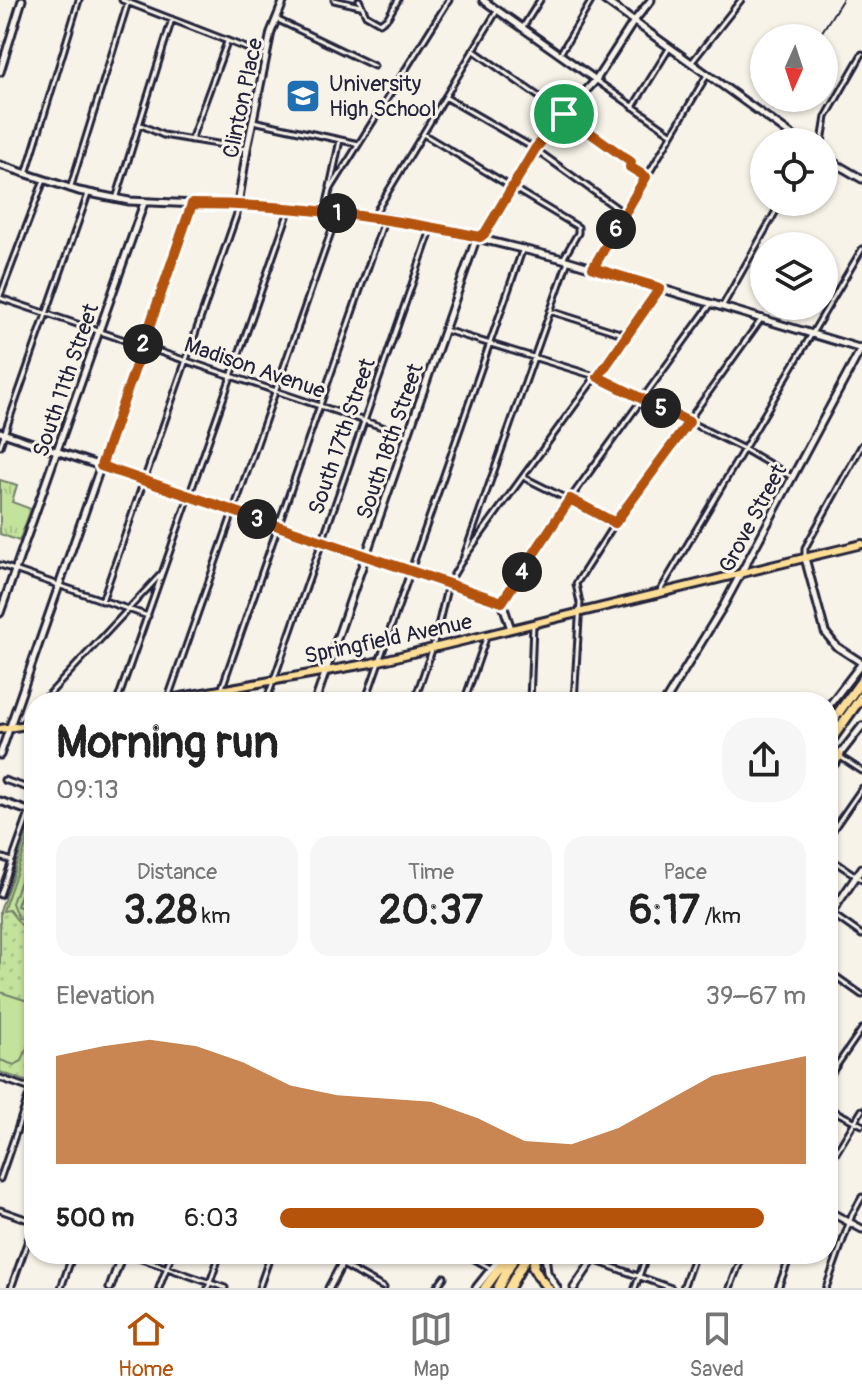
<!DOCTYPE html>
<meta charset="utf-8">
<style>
:root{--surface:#fff;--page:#f6f6f6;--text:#222;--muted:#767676;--line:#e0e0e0;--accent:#b45309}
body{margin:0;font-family:Pangolin,sans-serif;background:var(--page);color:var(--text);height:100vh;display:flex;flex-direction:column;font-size:30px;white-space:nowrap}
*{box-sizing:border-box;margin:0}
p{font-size:26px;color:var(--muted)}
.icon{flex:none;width:44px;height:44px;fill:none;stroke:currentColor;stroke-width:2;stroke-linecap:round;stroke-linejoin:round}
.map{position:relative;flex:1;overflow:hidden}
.sheet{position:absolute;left:24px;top:692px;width:814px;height:572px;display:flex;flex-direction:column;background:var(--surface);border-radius:32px;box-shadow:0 2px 6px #0004}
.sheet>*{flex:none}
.needle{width:52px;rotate:183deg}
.fabs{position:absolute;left:750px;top:24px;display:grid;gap:16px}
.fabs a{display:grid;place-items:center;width:88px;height:88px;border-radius:50%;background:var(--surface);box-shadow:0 2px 6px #0004;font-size:40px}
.pin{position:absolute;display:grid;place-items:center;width:68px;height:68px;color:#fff;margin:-34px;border:4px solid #fff;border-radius:50%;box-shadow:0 2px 8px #0007}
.km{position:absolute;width:40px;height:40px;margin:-20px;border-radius:50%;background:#222;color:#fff;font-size:22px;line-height:40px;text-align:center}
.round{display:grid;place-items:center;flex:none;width:84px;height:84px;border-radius:32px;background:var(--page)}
.summary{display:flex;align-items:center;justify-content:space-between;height:136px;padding:0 32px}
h1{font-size:44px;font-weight:700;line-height:60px}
.stats{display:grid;grid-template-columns:repeat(3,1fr);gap:12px;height:136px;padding:8px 32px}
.stats div{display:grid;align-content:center;border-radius:20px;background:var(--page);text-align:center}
.stats b{font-size:40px;font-weight:700}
.stats small{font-size:22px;font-weight:400}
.stats p{font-size:22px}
.chart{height:224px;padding:16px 32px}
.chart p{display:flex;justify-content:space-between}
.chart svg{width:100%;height:144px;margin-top:8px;fill:var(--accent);opacity:.7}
ul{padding:0 32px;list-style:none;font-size:26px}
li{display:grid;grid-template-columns:128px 96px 1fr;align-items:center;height:60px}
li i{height:20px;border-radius:10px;background:var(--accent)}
.tab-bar{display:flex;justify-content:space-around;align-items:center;height:112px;border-top:2px solid var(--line);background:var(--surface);font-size:22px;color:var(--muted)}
.tab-bar a{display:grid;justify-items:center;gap:4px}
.tab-bar .active{color:var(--accent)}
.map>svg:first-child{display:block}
.grass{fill:url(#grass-tufts);stroke:#72826b;stroke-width:2}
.park{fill:url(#park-dots);stroke:#72826b;stroke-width:2}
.pitch{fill:#c3e29b;stroke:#72826b;stroke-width:2}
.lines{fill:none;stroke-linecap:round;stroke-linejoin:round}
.street-casing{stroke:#22223b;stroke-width:9}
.secondary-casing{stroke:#22223b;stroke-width:11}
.primary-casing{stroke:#22223b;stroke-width:12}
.highway-casing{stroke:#22223b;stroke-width:14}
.street{stroke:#f7f3e8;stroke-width:3}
.secondary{stroke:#f7f3e8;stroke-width:5}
.primary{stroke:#fdde96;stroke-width:6}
.highway{stroke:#fdde96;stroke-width:8}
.rail{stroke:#22223b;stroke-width:2}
.route-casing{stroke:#fff;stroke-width:16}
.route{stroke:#b45309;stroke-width:10}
.labels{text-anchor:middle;stroke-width:6;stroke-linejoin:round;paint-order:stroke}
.poi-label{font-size:22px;fill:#22223b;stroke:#f7f3e8;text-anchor:start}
.street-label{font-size:22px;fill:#22223b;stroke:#f7f3e8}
</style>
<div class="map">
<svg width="862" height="1288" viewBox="0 0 862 1288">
<defs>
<pattern id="grass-tufts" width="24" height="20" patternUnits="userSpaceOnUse" patternTransform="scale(2)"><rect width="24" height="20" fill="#c3e29b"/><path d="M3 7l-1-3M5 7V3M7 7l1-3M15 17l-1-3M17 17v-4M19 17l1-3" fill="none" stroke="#a7c286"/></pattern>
<pattern id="park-dots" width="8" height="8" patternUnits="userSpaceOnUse" patternTransform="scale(2)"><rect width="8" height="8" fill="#c3e29b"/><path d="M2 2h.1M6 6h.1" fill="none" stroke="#a7c286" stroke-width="1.8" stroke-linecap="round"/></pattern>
</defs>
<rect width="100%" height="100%" fill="#f7f3e8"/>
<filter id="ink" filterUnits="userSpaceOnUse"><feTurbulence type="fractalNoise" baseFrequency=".0125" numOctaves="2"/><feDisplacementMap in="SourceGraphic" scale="16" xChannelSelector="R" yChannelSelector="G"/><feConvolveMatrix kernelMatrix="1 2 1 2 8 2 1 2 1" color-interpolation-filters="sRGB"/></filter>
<g filter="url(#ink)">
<path class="grass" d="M0,480l17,5 -5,17 19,7 -12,32 -19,-7z"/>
<path class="park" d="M33,818l1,1v265l-34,-12v-161z"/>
<path class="pitch" d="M34,823v19l-22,61 6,15 16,6 -1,5 -12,-4 -12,-15 -6,1z
M34,858v54l-17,-6z
M0,992l34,11 -5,19 3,12 -10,27 -8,4 -14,-5z"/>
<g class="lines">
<g class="street-casing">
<path id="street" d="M122,0l142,55
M334,0l26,6
M359,0l7,15 14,8 8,-6 10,-17
M276,19l98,47
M523,27l17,-27
M473,50l158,112 -1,5 16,10
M560,54l32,-54
M692,62l49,-62
M597,81l75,53
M445,97l90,52 90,65
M633,107l37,-60
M253,121l106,23
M139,124l24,11 84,14
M423,134l155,93v6l-15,26
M191,140l36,-98
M822,142l4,-25 36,-63
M26,174l53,-174
M330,187l10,-47
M70,189l58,-187
M116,199l56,-180
M325,212l5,-22 119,-190
M376,217l1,-7 120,-199
M593,268l114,-193
M0,296l44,-116
M0,298l406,137
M722,307l59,-105
M550,311l76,24
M445,330l153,47 146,72 46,27
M0,446l88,-252
M525,478l90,45
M464,556l104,-295
M805,558v-10l57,-103
M0,565l148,51
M660,591l202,-342
M102,601l137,-393
M502,602l68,-103 141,-195
M168,698l169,-483
M42,702l120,-129
M117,702l173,-494
M217,702l168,-484
M266,702l166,-475
M365,702l158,-454
M414,702l19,-55 15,-63 15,-25 197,-271
M464,702l22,-64
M530,702l3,-78
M574,702l6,-99 -4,-19 39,-61 147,-205
M23,723l11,-13
M842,758l20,13
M4,780l30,10
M828,837l34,-49
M0,857l12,4
M828,857l34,23
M0,895l34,-96
M831,913l31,22
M828,971l34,24
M0,1078l34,12
M828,1078l34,-49
M828,1108l34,17
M828,1166l34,-56
M0,1179l31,-90
M0,1210l34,12
M127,1254l98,34
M466,1254l24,14
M586,1254l13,8 72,26
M341,1264l43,24
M11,1288l23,-65
M61,1288l12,-34
M159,1288l13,-34
M208,1288l12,-34
M259,1288l12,-34
M436,1288l8,-11
M635,1288l12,-34
M683,1288l12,-34
M730,1288l13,-34
M778,1288l13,-34
M826,1288l26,-73 10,-18"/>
</g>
<g class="secondary-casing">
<path id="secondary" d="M483,0l113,80
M604,0l197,142
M0,72l22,-72
M824,157l38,22
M0,165l79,26 50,10 161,7 95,10 47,9 131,32 299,90
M238,204l9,-55 24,-117 13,-32
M0,432l502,170 9,27
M805,558l20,74 11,14 26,17
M0,613l144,-410
M315,702l160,-460 10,-9 56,-94 55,-59 38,-59 17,-21
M665,702l59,-97 138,-258
M828,707l34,-44
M0,755l192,-551
M837,758l25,-32
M0,801l34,12
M828,918l34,-50
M828,1211l34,18
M545,1254l2,18 10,16
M110,1288l12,-34
M329,1288l18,-34
M476,1288l27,-34
M574,1288l23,-34"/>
</g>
<g class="primary-casing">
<path id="primary" d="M153,702l218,-39 491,-119
M0,729l34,-5"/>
</g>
<g class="highway-casing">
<path id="highway" d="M828,727l34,-47
M828,744l34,-48
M828,769l11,-13
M536,1254l-3,13 6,10
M542,1281l6,7
M485,1288l25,-34
M498,1288l18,-34
M509,1288l19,-34"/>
</g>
<use href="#street" class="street"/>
<use href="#secondary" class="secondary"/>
<use href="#primary" class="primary"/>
<use href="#highway" class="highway"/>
<path class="rail" d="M818,38l24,-38
M774,109l7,-11"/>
</g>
</g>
<g class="lines" filter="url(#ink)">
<g class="route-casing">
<path id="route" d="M564,114l67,48 -1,5 16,10 -53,91 67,20 -62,89 91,45 -74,101 -45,-24 -68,103 -401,-136 91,-262c97,0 193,13 288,33l5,-4 50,-84z"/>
</g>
<use href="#route" class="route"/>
</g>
<defs>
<g id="school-square" transform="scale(1.8)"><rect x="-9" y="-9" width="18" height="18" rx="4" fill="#1f6fb2" stroke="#f7f3e8"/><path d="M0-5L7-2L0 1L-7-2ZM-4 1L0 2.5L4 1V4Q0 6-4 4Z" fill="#fff"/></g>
</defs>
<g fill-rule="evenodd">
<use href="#school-square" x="303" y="96"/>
</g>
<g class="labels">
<g class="poi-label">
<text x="329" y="91">University<tspan x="329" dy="25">High School</tspan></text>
</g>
<g class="street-label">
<text transform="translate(242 98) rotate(-78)" y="8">Clinton Place</text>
<text transform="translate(255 367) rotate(19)" y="8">Madison Avenue</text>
<text transform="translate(65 380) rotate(-71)" y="8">South 11th Street</text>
<text transform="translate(341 436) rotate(-71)" y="8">South 17th Street</text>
<text transform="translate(389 441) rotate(-71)" y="8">South 18th Street</text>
<text transform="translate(752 518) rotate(-62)" y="8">Grove Street</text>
<text transform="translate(388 638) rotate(-12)" y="8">Springfield Avenue</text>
</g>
</g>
</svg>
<div class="fabs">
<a><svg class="needle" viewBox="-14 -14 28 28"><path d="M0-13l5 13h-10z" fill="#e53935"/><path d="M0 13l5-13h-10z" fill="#767676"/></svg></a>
<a><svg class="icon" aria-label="locate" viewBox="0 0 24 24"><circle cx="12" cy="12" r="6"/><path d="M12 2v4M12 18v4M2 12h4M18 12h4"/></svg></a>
<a><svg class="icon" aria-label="layers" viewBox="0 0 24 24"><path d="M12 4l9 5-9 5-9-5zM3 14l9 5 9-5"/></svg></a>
</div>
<div class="pin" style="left:564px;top:114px;background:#1e9e55"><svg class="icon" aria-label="arrive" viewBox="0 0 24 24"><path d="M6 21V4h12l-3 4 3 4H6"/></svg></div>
<b class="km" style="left:337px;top:213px">1</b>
<b class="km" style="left:143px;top:344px">2</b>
<b class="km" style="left:257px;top:519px">3</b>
<b class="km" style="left:522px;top:572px">4</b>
<b class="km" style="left:661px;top:408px">5</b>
<b class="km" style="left:616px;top:229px">6</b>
<section class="sheet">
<div class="summary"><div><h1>Morning run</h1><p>09:13</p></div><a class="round"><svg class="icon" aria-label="share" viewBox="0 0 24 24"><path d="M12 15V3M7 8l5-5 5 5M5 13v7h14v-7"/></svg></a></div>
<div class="stats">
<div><p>Distance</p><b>3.28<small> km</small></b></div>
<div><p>Time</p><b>20:37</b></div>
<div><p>Pace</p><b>6:17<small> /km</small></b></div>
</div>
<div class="chart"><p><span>Elevation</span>39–67 m</p>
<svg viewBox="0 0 160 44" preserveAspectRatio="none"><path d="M0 44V11L10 8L20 6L30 8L40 13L50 20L60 23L70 24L80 25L90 30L100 37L110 38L120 33L130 25L140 17L150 14L160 11V44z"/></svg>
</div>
<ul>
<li><b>500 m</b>6:03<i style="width:92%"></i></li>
</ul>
</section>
</div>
<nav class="tab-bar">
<a class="active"><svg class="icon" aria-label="home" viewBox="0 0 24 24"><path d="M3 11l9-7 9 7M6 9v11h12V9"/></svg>Home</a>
<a><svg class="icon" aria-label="map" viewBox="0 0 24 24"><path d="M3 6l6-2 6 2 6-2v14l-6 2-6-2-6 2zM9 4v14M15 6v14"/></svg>Map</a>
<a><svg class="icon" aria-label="saved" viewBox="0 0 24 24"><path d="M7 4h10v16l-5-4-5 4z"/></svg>Saved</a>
</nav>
